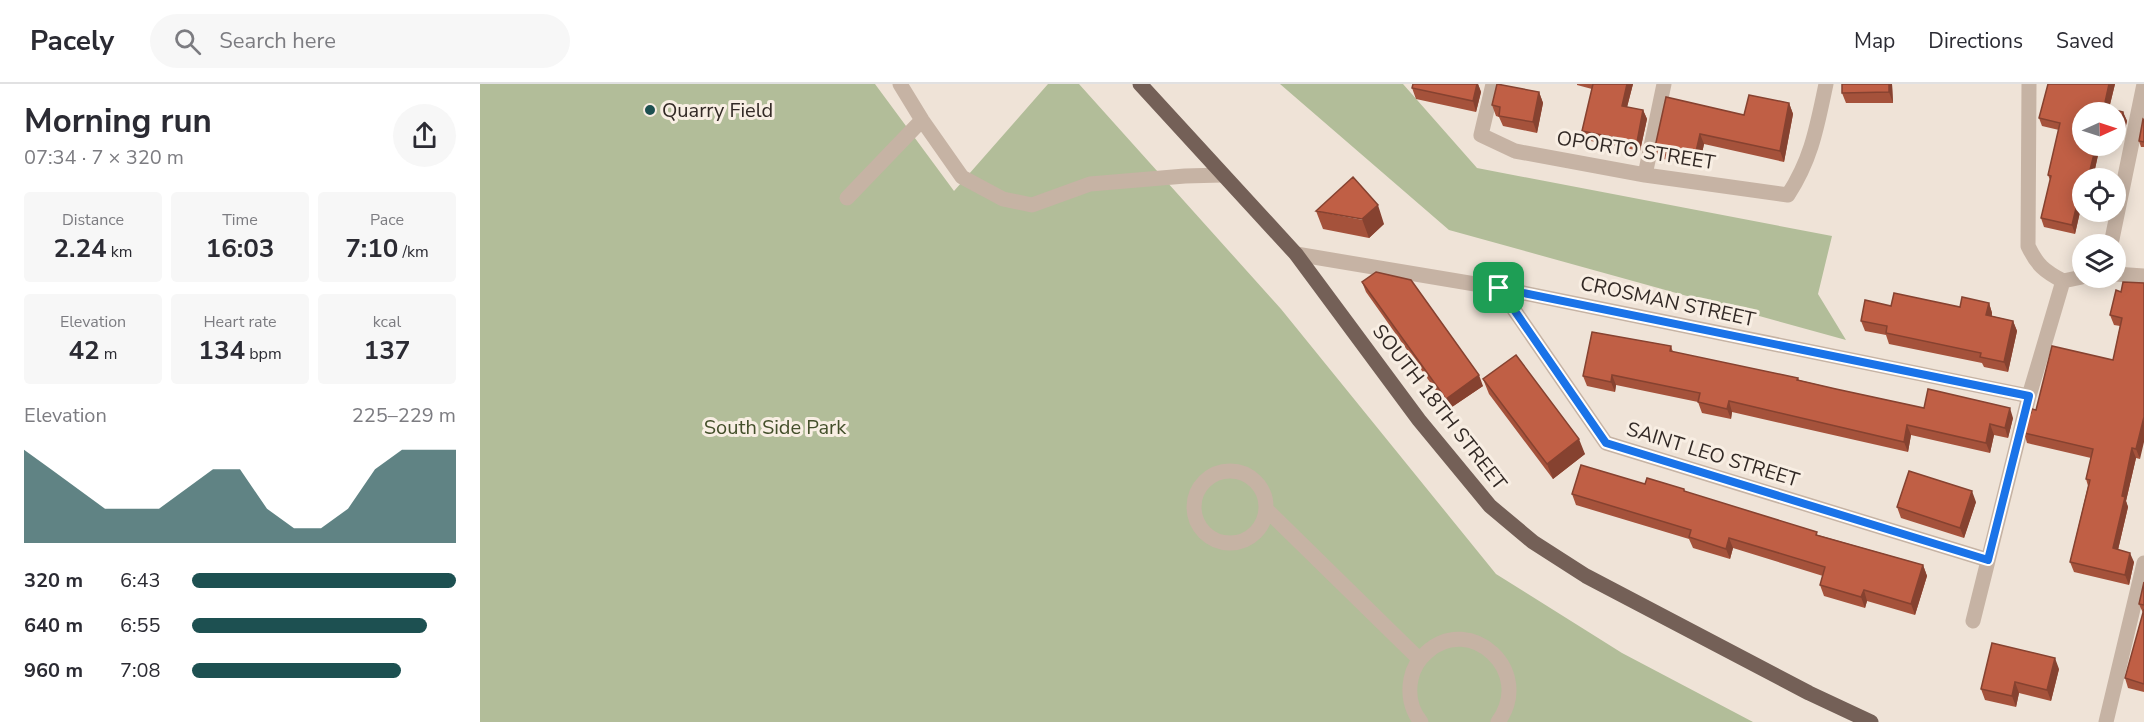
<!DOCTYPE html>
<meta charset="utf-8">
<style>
:root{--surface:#fff;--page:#f7f7f7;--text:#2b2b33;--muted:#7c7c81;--line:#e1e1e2;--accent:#1d5051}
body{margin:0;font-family:"Nunito Sans",sans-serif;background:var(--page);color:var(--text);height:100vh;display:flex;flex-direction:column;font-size:22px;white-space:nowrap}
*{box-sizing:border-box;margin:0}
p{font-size:20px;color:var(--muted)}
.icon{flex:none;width:33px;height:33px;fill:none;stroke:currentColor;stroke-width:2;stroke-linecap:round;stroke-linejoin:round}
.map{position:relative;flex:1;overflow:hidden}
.sheet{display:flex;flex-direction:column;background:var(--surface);width:480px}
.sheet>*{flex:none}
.needle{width:39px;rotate:87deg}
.tools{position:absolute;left:1592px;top:18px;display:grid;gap:12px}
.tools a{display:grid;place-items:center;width:54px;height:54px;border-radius:50%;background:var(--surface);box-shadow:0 3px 15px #0003;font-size:30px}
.pin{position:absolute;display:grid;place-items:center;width:51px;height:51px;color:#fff;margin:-26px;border-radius:12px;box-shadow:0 3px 9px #0006}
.round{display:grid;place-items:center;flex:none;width:63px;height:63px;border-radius:32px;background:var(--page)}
.overview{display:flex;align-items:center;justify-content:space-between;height:102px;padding:0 24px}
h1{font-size:33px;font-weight:700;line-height:45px}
.figures{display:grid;grid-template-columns:repeat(3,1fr);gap:9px;height:102px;padding:6px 24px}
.figures div{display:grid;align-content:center;border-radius:6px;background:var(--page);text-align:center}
.figures b{font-size:26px;font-weight:700}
.figures small{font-size:16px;font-weight:400}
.figures p{font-size:16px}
.chart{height:168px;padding:12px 24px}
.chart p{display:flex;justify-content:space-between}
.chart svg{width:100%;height:108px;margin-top:6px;fill:var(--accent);opacity:.7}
ul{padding:0 24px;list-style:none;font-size:20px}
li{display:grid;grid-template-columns:96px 72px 1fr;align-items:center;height:45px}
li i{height:15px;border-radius:8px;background:var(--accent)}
header{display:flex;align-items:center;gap:36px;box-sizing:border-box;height:84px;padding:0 30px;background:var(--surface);border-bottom:2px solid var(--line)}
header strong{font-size:28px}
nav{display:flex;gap:33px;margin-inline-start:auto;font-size:21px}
.search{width:420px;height:54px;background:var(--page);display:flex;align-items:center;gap:15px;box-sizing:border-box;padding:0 21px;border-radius:33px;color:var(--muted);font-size:22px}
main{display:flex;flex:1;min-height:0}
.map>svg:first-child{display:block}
.green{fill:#b2bd99}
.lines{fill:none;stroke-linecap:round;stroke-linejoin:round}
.minor{stroke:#c6b3a4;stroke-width:15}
.major{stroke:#746057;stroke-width:15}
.wall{fill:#a5523b}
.shaded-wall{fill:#864230}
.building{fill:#c05f45;stroke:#864230;stroke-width:1.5}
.route-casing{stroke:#fff;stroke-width:12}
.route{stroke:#1a73e8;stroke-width:8}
.poi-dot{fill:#1d5051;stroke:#f8eee3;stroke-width:2}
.labels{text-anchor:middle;stroke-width:6;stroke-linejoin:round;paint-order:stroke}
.poi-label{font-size:20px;fill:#322925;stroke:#f8eee3;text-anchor:start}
.street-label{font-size:20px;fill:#322925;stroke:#f8eee3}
.park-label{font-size:20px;fill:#434f2a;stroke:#f8eee3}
</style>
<header>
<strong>Pacely</strong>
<div class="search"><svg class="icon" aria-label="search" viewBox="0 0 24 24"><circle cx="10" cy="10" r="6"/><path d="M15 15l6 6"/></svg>Search here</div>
<nav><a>Map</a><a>Directions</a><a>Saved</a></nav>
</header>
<main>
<section class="sheet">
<div class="overview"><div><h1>Morning run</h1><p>07:34 · 7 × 320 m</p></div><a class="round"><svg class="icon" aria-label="share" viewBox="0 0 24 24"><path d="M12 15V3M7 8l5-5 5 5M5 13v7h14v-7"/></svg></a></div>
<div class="figures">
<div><p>Distance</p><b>2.24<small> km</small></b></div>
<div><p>Time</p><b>16:03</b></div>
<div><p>Pace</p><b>7:10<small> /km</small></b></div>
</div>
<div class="figures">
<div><p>Elevation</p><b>42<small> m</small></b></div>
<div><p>Heart rate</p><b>134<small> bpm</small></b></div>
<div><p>kcal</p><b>137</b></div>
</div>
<div class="chart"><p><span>Elevation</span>225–229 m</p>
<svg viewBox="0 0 160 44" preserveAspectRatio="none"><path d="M0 44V6L10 14L20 22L30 30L40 30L50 30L60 22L70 14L80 14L90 30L100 38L110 38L120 30L130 14L140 6L150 6L160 6V44z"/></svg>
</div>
<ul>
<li><b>320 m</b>6:43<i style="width:100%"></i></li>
<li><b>640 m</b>6:55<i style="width:89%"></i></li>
<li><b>960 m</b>7:08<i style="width:79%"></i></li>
</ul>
</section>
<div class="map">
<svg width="1664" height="638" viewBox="0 0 1664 638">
<rect width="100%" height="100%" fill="#efe3d7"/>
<path class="green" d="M0,0h395l79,107 94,-107h31l202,225 215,265 126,79 131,69h-1273z
M800,0h123l74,84 355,68 -14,58 28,46 -397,-110z"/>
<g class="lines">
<path class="minor" d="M420,0l22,36 40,57 41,22 29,6 58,-21 95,-8 37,-1
M1013,0l-12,51 34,16 130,24 143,20c24,-37 29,-69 38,-111
M1549,0l-1,162c9,19 16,25 35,35
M1165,91l19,-91
M367,114l75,-78
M1631,160l33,-160
M816,170l203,34 530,108
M1635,190l29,2
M1583,197l19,-4
M1019,204l107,155 382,117
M714 423a36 36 0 1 1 72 0a36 36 0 1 1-72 0Z
M786,425l153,150
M1493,537l56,-225 34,-115
M941,638c-10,-12 -13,-28 -10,-43 2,-11 8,-20 16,-27 43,-39 108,19 71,70
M1626,638l38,-159"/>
<path class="major" d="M660,0l156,170 123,166 71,86 43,36 53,34 223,117 62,29"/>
</g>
<path class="wall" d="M933,0h65l3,8 -5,20 -60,-13 -4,-11z
M1097,0h56l-6,23 16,3 4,9 -7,32 -54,-11 -4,-9 10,-42 -15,-4z
M1362,0h50l1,19h-47l-4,-10z
M1568,0h67l-6,25 14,3 4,9 -5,21 -7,-2v-28h-33l18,34 -7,32h-11v25l-7,31 -31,-7 -3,-9 9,-38 -2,-5 11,-45 -17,-4 -3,-8z
M1059,8l4,11 -6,30 -34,-7 -4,-9 -3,-1 -4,-11z
M1309,19l4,11 -9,48 -80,-18 -5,23 -40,-9 -4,-11 89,-32z
M1664,36v27h-3l-2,-6z
M836,127l68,13 -15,14 -46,-9z
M882,198l121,104 -34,23 -83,-117z
M1641,208l19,167 -4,-1 -10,43 2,6 -10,43 16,12 -5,23 -55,-13 -4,-10 18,-76 -2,-7 5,-21 -64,-15 -3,-10 7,-20 82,-53 7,-34 -6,-1 -4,-10z
M1509,219l3,10v3l21,5 4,10 -9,41 -24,-5 -2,-4 -93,-19 -3,-9 -21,-4 -4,-10 30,-15 69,1z
M1191,262l2,6 125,26 1,2 37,9 88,19 89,10 -5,20 -14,-3 -4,18 -79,-18 -3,17 -176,-40 -1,7 -29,-6 -4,-11 -82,-17 -1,7 -28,-6 -4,-10z
M1003,295l102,75 -32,25 -64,-85z
M1165,400l39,5 1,3 133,43 105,30 4,11 -12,39 -48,-14 -2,7 -41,-12 -4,-11 3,-9 -90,-28 -3,11 -37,-11 -4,-9 -113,-34 -4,-11z
M1496,418l-12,36 -63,-20 -4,-11z
M1664,498v110l-16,-4 -3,-10 18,-65 -4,-9z
M1579,585l-8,32 -32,-8 -3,14 -31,-7 -4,-11z"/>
<path class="shaded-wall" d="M997,0h1l3,8 -5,20 -3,-11z
M1147,0h6l-8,31 -3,-9z
M1409,0h3l1,19 -4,-11z
M1629,0h6l-7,28 -4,-5z
M1059,8l4,11 -6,30 -4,-11z
M1309,19l4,11 -9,48 -4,-11z
M1163,26l4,9 -7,32 -3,-9z
M1643,28l4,9 -5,21 -3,-8z
M1220,50l4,10 -5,23 -4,-11z
M1616,62h4l-7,32h-5z
M1602,99v20l-7,31 -3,-9z
M898,121l6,19 -15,14 -7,-19z
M1509,219l3,10 -2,12 -4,-10z
M1533,237l4,10 -9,41 -4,-10z
M999,291l4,11 -34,23 -3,-10z
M1132,291l4,10 -1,7 -4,-10z
M1249,317l3,11 -1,7 -4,-10z
M1530,324l3,10 -5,20 -3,-10z
M1664,333v25l-4,17 -4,-10z
M1510,340l4,11 -4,18 -4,-10z
M1427,341l4,10 -3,17 -4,-10z
M1099,355l6,15 -32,25 -6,-15z
M1652,364l4,10 -10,43 2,6 -12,51 -3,-10 9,-52z
M1492,407l4,11 -12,36 -4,-10z
M1249,454l4,10 -3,11 -4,-10z
M1650,469l4,9 -5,23 -4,-10z
M1443,481l4,11 -12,39 -4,-11z
M1384,506l3,11 -2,7 -4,-11z
M1575,574l4,11 -8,32 -4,-11z
M1535,598l4,11 -3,14 -4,-11z"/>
<path class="building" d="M933,0h64l-4,17 -61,-13z
M1017,0l42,8 -6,30 -34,-6 1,-9 -8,-2z
M1113,0h34l-5,22 21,4 -6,32 -55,-11z
M1362,0h47v8l-47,1z
M1568,0h61l-5,23 19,5 -4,22 -4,-1v-21h-33v34h14l-8,32h-6v5l-10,42 -31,-7 10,-42 -3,-1 12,-52 -21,-5z
M1269,11l40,8 -9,48 -80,-17 -5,22 -40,-9 11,-50 78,18z
M1663,35l1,1v22l-5,-1z
M873,93l25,28 -16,14 -46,-8z
M896,188l35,8 68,95 -33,24 -84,-117z
M1643,198l21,1v134l-8,32 -4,-1 -10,48 3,1 -12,51 17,5 -5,22 -55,-13 20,-82 -4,-1 7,-30 -69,-16 5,-20h2l1,-4 4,1 16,-64 61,14 9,-42 -12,-3 6,-25 5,2z
M1414,209l66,14 2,-10 27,6 -3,12 27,6 -9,41 -24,-5 1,-4 -95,-20 1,-7 -26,-5 4,-21 26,6z
M1112,248l79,14 -1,5 128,27 -1,2 39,9 88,19 4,-19 82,19 -5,20 -15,-4 -4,19 -79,-18 -3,17 -175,-41 -2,8 -29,-7 2,-9 -88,-18 -1,7 -28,-6z
M1036,271l63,84 -32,25 -64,-85z
M1101,381l64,19 2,-6 37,11v2l133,41 -1,3 107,30 -12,39 -47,-14 -3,7 -41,-12 5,-18 -96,-29 -3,11 -37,-12 2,-7 -119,-36z
M1429,387l63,20 -12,37 -63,-21z
M1664,498v23l-5,-1z
M1664,525v75l-19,-6z
M1512,559l63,15 -8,32 -32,-8 -3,14 -31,-7z"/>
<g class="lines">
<g class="route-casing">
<path id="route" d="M1019,204l530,108 -41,164 -382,-117z"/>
</g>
<use href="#route" class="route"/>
</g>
<circle class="poi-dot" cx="170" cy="26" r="6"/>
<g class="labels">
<g class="poi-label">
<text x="182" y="33">Quarry Field</text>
</g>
<g class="street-label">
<text transform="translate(1156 66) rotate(9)" y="7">OPORTO STREET</text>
<text transform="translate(1188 217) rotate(12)" y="7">CROSMAN STREET</text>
<text transform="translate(960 323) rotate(52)" y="7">SOUTH 18TH STREET</text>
<text transform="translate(1233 370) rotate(17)" y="7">SAINT LEO STREET</text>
</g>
<g class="park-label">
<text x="295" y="350">South Side Park</text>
</g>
</g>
</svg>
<div class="tools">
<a><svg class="needle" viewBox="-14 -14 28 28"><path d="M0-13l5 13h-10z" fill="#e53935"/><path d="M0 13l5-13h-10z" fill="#7c7c81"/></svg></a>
<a><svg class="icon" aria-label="locate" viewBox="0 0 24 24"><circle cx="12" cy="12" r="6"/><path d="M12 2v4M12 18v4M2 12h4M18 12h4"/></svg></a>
<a><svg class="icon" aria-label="layers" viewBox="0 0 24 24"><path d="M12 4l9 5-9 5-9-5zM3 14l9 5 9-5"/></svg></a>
</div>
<div class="pin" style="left:1019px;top:204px;background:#1e9e55"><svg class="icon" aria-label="arrive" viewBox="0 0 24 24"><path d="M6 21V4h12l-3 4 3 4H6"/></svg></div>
</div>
</main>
